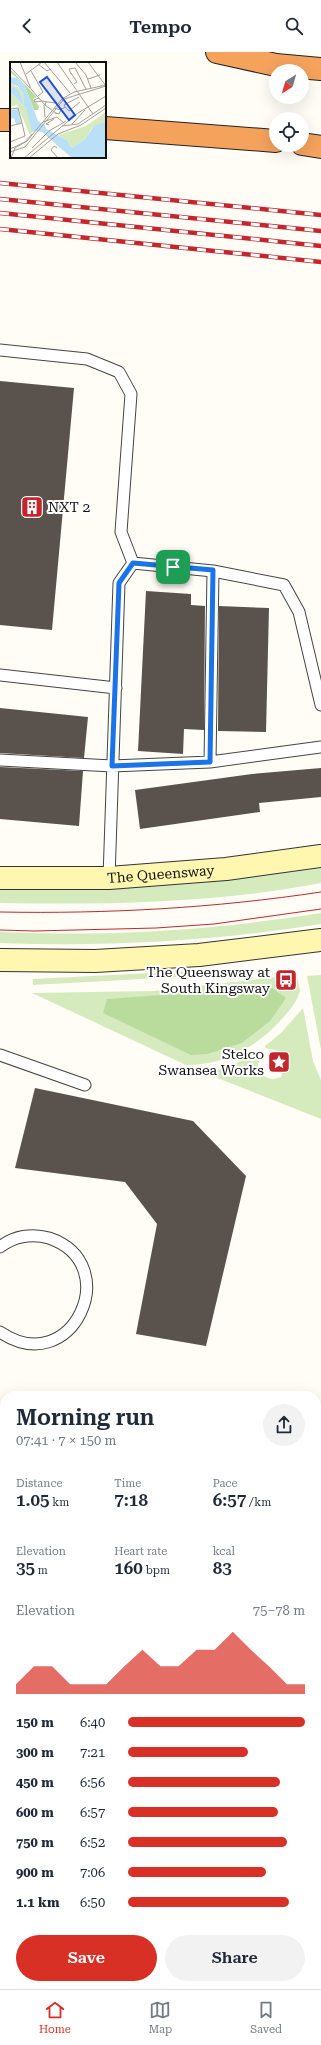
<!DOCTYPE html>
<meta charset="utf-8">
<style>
:root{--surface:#fff;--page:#f2f2f3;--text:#1f2937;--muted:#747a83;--line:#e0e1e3;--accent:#d93025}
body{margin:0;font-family:"Roboto Serif",serif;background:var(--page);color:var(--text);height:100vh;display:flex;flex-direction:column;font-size:15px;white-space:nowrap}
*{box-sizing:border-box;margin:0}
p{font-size:13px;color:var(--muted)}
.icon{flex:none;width:22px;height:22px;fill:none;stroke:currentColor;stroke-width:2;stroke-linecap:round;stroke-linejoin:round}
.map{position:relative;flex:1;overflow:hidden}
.sheet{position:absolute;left:0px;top:1339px;width:321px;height:598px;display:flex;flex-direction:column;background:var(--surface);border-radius:16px 16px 0 0;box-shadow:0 4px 16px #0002}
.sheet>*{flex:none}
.needle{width:26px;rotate:217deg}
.buttons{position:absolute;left:269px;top:12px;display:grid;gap:8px}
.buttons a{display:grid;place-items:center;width:40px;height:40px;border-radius:50%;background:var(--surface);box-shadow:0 4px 16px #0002;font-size:20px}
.pin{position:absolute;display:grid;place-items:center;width:34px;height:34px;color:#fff;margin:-17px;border-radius:8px;box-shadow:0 2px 6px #0006}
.round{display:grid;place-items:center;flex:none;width:42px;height:42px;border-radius:21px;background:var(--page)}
.overview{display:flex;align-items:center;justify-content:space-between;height:68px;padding:0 16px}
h1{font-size:22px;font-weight:600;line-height:30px}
.stats{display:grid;grid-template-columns:repeat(3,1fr);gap:6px;height:68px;padding:4px 16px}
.stats div{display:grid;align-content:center}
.stats b{font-size:17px;font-weight:600}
.stats small{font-size:11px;font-weight:400}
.stats p{font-size:11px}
.chart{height:112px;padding:8px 16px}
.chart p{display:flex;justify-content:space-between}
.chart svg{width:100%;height:72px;margin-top:4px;fill:var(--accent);opacity:.7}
.primary-button{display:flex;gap:8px;margin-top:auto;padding:8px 16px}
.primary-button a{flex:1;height:46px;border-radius:24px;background:var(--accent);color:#fff;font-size:16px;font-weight:600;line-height:46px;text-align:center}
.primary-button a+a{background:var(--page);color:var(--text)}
ul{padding:0 16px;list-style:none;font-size:13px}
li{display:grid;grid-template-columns:64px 48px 1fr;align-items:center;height:30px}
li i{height:10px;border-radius:5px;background:var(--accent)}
header{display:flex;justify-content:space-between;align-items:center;height:52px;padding:0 16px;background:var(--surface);font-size:18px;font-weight:600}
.tabs{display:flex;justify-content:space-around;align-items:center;height:56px;border-top:1px solid var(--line);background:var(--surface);font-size:11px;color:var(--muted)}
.tabs a{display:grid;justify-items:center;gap:2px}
.tabs .on{color:var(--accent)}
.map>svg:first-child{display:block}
.green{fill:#d5ebbd}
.forest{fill:#b9dc9c}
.pitch{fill:#e6f2cf}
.building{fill:#5a524d}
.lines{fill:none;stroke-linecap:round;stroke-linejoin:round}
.lane-casing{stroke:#444;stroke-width:13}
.secondary-casing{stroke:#333;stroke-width:24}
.highway-casing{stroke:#222;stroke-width:24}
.lane{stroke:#fff;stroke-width:11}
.secondary{stroke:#fff6b0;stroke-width:22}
.highway{stroke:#f5a25d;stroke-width:22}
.tram{stroke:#c4262e;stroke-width:1}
.rail-casing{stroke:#c4262e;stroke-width:4.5}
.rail{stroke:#fff;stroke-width:3;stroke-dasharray:9;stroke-linecap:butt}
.route-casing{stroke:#fff;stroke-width:8}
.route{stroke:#1a73e8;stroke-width:5}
.labels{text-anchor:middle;stroke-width:4;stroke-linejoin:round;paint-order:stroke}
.poi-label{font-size:14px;fill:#111;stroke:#fff;text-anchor:end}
.street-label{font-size:14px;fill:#111;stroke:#fff}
.inset-road{fill:none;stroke:#a09f9a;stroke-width:1}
.view{fill:#1d4ed8;fill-opacity:0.15;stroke:#1d4ed8;stroke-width:2}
.inset-edge{fill:none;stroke:#111;stroke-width:2}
</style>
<header><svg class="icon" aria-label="back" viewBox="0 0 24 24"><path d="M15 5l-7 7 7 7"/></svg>Tempo<svg class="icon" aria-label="search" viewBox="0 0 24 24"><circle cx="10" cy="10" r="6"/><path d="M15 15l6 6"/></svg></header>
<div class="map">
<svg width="321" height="1937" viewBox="0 0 321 1937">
<rect width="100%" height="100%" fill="#fffdf5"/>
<path class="green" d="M321,816v15c-103,20 -217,22 -321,20v-15h110l105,-7z
M321,861v11c-106,17 -214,23 -321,19v-11c107,5 215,-2 321,-19z
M251,916l-1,5 -217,12v-6z
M321,923v75l-14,-74z
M277,925l2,8 16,-2 -1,-6h3l3,13c-3,13 -11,21 -20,31 -25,27 -57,45 -94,44l-154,-72 122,-2z
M303,956l10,53 8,19v39l-111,-44v-3l20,-6 26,-13h3l1,4 -3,12c8,9 12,12 24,8l6,-17 -7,-9 -15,-3v-2l16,-13z"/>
<path class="forest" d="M271,935l15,11 -16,23 -28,22 -35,11 -16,1 -88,-42 4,-14z"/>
<path class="pitch" d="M60,1932h73l1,5h-73z"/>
<path class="building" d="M0,329l74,7 -22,242 -52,-5z
M146,539l45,3v11l14,1 -1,124 -20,-1 -1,25 -45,-3z
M219,554l50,2 -3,124 -48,-1z
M0,656l88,9 -4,41 -84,-5z
M0,715l83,4 -4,55 -79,-7z
M321,716v29l-62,6 1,9 -120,17 -5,-39 117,-16z
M35,1036l158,33 53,55 -40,170 -70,-12 21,-110 -32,-42 -110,-14z"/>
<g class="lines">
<g class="lane-casing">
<path id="lane" d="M0,298l87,9 32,13 12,22 -10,138 12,31
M0,623l116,13
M0,708l112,6 98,-4 111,-15
M210,710l3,-191
M109,826l10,-295 14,-20 80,8 71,14 15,27 22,93
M0,1003l85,30
M0,1195c14,-11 32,-14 49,-9 77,26 23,143 -49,94"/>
</g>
<g class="secondary-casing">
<g id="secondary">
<path id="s1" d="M0,826h109l117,-9 95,-13"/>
<path d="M0,908l95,1 104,-6 122,-15"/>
</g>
</g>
<g class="highway-casing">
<path id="highway" d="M217,0l59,13 45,4
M0,68h11
M105,76l171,13
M302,92l19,3"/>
</g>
<use href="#lane" class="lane"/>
<use href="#secondary" class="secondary"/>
<use href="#highway" class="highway"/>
<path class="tram" d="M0,860c108,2 215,-4 321,-20
M0,878l34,1 122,-3 58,-4 107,-15"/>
<g class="rail-casing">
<path id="rail" d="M0,131l321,32
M0,147l321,32
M0,161l321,33
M0,177l321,33"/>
</g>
<use href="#rail" class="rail"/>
</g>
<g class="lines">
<g class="route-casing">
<path id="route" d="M133,511l80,7 -3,192 -98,4 7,-183z"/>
</g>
<use href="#route" class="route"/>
</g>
<defs>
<g id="building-square" transform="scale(1.15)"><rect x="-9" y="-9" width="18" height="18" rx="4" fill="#c4262e" stroke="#fff"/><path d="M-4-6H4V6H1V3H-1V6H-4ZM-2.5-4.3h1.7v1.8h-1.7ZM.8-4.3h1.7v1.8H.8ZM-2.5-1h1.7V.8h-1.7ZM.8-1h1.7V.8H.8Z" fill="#fff"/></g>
<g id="bus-square" transform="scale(1.15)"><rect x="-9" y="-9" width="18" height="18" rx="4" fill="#c4262e" stroke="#fff"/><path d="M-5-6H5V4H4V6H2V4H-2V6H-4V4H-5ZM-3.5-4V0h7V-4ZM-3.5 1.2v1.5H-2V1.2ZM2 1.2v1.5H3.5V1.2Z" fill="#fff"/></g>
<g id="sight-square" transform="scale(1.15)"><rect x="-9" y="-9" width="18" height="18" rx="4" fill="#c4262e" stroke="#fff"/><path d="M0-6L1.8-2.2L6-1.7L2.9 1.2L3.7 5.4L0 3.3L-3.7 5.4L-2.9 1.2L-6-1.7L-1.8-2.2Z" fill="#fff"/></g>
</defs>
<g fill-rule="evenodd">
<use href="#building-square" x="32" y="455"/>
<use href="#bus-square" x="286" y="928"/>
<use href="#sight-square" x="279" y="1010"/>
</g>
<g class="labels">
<g class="poi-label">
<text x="48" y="460" text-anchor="start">NXT 2</text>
<text x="270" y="925">The Queensway at<tspan x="270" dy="16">South Kingsway</tspan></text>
<text x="264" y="1007">Stelco<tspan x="264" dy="16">Swansea Works</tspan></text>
</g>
<g class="street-label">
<text dy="5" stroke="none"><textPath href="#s1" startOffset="161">The Queensway</textPath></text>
</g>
</g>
<g transform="translate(10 10)">
<rect width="96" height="96" fill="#fffdf5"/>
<path d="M0,22l12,5 3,15 -10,-16 -5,1zM0,30l16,16 8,22 -4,5 -13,-30 -7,2zM96,50v9l-14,7 -7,11 -13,9 -5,-8 -9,-5 28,-9z" fill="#d5ebbd"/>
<path d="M0,7l27,28 -4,2 6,7 -1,4h-4l-10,-26 -14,-12z" fill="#b9dc9c"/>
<path d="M0,15l7,1 7,6 14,37 7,4 1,4 21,11 5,8 13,-9 9,-13 12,-5v37h-34l-30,-26 -10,-1 -6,-23 -16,-16v-3l4,-2 5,4 5,13 -1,-11 -5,-7 -8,-2zM8,47l3,14 -5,1 -2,-6 -4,1v-9z" fill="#b9e0f7"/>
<path class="inset-road" d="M10,0l11,27 14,16M34,0l26,31M47,0l36,52M65,0l11,13 5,13M78,0l18,24M28,2l9,7 4,-2M0,5l20,21M21,9l12,21 -5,4M61,11l6,9 -3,2M16,12l16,-12M61,12l-2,-5 6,-1 11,21M78,17l12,-4M29,36l-5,2 1,2 7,-1M32,39l13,2M36,40l-1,3 12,9M34,43l1,12M49,45l3,2 3,-2 -1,-2 15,-8M55,45l4,4 11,-9M44,46l7,2 -2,4 -4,-1M0,47l8,-1 4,15M33,60l14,-5 7,6M62,62l13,-14M39,63l-3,-1 8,-5M0,64l12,-3 3,13 -15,6M52,64l16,-2 28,-19M22,86l17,-17 17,-10M47,86l-3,-2 -3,4 7,8M0,87l15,-7 7,-8M0,90l15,-5 39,-48 42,-13M1,96l4,-10 12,-7 35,-42 12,-7 32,-7M14,96l54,-45 28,-17M19,96l29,-24 23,-9 25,-17"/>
<path class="view" d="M37,15l28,38 -6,5 -29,-38z"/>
<rect width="96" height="96" class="inset-edge"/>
</g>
</svg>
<div class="buttons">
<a><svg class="needle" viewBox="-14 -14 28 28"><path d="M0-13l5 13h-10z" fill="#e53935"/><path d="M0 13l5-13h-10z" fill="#747a83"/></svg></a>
<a><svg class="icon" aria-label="locate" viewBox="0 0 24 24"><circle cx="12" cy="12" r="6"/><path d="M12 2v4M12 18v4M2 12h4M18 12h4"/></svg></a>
</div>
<div class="pin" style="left:173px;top:515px;background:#1e9e55"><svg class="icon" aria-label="arrive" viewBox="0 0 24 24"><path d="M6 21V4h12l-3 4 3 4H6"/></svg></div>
<section class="sheet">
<div class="overview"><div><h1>Morning run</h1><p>07:41 · 7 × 150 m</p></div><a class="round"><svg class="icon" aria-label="share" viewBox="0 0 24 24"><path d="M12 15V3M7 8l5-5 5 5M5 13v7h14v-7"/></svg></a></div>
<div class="stats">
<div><p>Distance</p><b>1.05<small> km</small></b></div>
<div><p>Time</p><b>7:18</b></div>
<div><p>Pace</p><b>6:57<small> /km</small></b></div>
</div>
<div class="stats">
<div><p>Elevation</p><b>35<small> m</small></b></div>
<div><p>Heart rate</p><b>160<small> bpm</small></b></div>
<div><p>kcal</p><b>83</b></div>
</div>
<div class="chart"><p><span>Elevation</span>75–78 m</p>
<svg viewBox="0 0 160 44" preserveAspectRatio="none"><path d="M0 44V38L10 27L20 27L30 38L40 38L50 38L60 27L70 17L80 27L90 27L100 17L110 17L120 6L130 17L140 27L150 38L160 38V44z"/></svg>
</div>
<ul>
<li><b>150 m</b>6:40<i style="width:100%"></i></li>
<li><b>300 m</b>7:21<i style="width:68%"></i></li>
<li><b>450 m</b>6:56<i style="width:86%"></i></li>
<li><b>600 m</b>6:57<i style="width:85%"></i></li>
<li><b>750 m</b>6:52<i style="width:90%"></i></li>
<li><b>900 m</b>7:06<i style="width:78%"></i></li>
<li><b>1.1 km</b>6:50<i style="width:91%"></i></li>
</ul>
<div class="primary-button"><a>Save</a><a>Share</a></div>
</section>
</div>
<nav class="tabs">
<a class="on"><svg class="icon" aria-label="home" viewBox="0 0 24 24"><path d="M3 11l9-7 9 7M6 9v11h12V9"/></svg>Home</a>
<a><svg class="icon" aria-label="map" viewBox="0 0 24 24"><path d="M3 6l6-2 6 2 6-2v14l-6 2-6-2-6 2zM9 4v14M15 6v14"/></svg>Map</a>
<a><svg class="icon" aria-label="saved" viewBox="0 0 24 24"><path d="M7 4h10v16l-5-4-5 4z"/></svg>Saved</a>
</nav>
